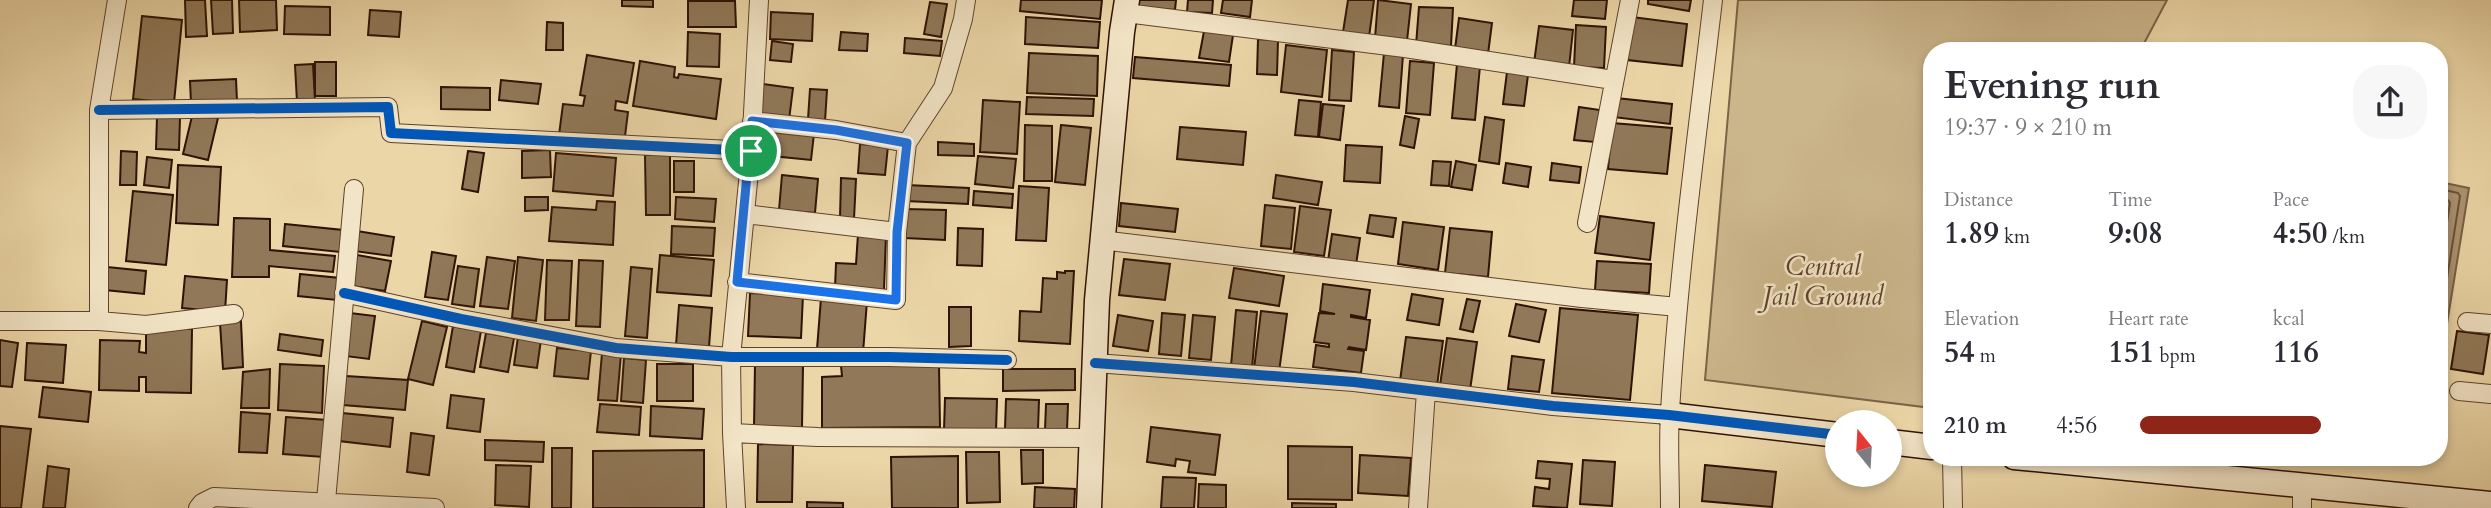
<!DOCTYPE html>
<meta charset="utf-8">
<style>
:root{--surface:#fff;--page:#f7f7f7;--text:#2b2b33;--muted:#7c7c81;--accent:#8f2418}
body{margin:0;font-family:Cardo,serif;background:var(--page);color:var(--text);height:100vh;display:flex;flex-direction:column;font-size:26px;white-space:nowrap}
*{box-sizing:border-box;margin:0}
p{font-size:23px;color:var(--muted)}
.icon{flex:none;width:38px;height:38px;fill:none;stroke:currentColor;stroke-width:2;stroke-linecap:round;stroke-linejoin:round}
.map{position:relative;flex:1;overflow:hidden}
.drawer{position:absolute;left:1923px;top:42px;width:525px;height:424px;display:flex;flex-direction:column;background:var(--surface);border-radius:28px;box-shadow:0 4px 10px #0003}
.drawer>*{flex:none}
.needle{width:46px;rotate:342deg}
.controls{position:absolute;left:1825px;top:410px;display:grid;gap:14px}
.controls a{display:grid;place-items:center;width:77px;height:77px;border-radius:50%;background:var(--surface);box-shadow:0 4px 10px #0003;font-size:35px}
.pin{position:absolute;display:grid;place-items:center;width:60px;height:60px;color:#fff;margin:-30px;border:4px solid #fff;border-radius:50%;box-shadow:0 2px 7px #0007}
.round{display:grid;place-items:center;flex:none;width:74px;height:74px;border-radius:28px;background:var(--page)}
.summary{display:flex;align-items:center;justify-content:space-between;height:119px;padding:0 21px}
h1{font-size:38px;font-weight:800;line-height:52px}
.metrics{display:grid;grid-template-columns:repeat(3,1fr);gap:10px;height:119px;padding:7px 21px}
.metrics div{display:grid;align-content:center}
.metrics b{font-size:30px;font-weight:800}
.metrics small{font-size:19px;font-weight:400}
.metrics p{font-size:19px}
ul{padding:0 21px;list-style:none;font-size:23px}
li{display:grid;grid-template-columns:112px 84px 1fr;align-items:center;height:52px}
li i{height:18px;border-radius:9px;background:var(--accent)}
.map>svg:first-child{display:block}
.green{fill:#cbb58b;stroke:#7c6447;stroke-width:2}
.water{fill:#ab936f;stroke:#795f44;stroke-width:2}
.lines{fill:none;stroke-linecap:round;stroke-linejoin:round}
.shore{stroke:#6c5239;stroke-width:2}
.building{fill:#907858;stroke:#2e1203;stroke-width:2}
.street-casing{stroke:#5d432c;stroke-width:20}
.secondary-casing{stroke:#2e1203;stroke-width:27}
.street{stroke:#f2e4c6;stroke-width:18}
.secondary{stroke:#f2e4c6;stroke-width:24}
.cycleway-casing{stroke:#f2e4c6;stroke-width:15}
.cycleway{stroke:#0057b8;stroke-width:10}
.route-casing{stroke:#fff;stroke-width:14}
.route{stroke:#1a73e8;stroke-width:9}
.labels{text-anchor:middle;stroke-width:5;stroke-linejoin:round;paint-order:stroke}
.park-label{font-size:26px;font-style:italic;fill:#5d432c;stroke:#f2e4c6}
</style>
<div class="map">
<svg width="2491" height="508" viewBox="0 0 2491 508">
<rect width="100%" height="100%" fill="#ebd6a7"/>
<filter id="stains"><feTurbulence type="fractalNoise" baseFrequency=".00286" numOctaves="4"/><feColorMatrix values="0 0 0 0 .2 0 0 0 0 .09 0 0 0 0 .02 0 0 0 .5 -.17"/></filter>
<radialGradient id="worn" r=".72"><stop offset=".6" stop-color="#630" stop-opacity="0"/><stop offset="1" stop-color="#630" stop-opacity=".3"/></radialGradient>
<path class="green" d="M1738,0h429l-27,51h-208v357l-227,-28z"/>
<path class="water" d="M2440,182l29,6 -29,179z"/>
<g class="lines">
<path class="shore" d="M2440,189l18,4 2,3 -20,127
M2440,198l8,2 2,3 -10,65"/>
</g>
<path class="building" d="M185,0h20l2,36 -21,1z
M211,0h21l1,33 -20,1z
M239,0h37l1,30 -37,2z
M622,0h31v7l-31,-1z
M1021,0h81l-2,19 -80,-8z
M1136,0h40l-1,10 -39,-3z
M1188,0h25l-1,13 -25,-1z
M1223,0h29l-2,17 -29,-4z
M1348,0h26l-5,37 -26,-5z
M1378,0l33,4 -4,37 -32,-3z
M1574,0h33l-2,19 -33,-3z
M1648,0h43l-2,11 -41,-7z
M688,1h47l1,26h-48z
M930,2l17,2 -6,33 -17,-3z
M285,6l45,1v28l-46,-1z
M1419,7l34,1 -2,38 -35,-1z
M370,10l31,2 -2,25 -31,-2z
M771,12l42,2 -1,27 -42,-2z
M142,16l40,4 -8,83 -41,-4z
M1026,17l74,5 -2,26 -73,-4z
M1632,17l55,7 -5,42 -55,-6z
M1459,18l33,5 -4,31 -33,-5z
M547,22l16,1v27h-17z
M1576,25l30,2 -2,41 -30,-1z
M1539,26l34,4 -4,37 -35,-4z
M1204,31l29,4 -4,27 -30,-4z
M688,32l32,2 -1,33 -32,-1z
M841,32l27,2 -1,17 -28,-1z
M905,38l37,3 -2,15 -36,-3z
M1258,39l20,1 -1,35 -20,-1z
M772,41l21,3 -2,18 -21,-2z
M1286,45l41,5 -5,47 -41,-5z
M1332,50l22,2 -3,49 -22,-1z
M1029,53l69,3 -1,40 -70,-3z
M1384,53l19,2 -4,53 -20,-2z
M587,55l47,8 -7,40 -11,-2 -1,9 13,2 -4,32 -65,-9 4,-31 20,2 2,-10 -5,-1z
M1135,57l96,8 -2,21 -96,-8z
M640,61l35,6 -1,10 4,1 1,-4 42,5 -5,40 -83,-13z
M1410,61l24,2 -4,52 -24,-2z
M315,62h21v34h-21z
M313,64l2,37 -18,1 -2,-37z
M1457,64l23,2 -5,54 -23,-2z
M1507,72l21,3 -4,31 -21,-2z
M236,79l1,22 -46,2 -1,-22z
M501,80l40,4 -3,20 -39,-4z
M763,84l30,4 -4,32 -30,-4z
M441,87l49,1v22l-49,-1z
M810,89l17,1 -2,31 -17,-2z
M1027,97l67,2 -1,17 -67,-2z
M1616,98l56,6 -2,20 -57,-7z
M983,100l37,2 -3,52 -37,-2z
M1299,100l22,2 -3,35 -23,-2z
M1323,104l21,2 -4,34 -21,-3z
M1579,107l21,3 -5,32 -21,-2z
M193,112l25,6 -10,42 -25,-6z
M1405,116l14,3 -5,29 -14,-3z
M157,117l23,1 -1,32 -23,-1z
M1485,117l19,3 -5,44 -20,-3z
M1612,123l60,5 -5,46 -59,-5z
M1025,125l27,1v55h-28z
M1061,125l30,3 -6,57 -30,-3z
M1180,127l66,5 -3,33 -66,-6z
M775,130l39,4 -3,26 -39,-4z
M938,142l36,2v12l-36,-1z
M860,144l28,2 -3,29 -27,-2z
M1346,145l36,2 -2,36 -36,-2z
M550,150l1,27 -29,1v-27z
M121,151l16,1 -1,33h-16z
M468,151l16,2 -6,39 -16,-3z
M556,153l60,5 -3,38 -60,-5z
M645,155h25v60h-24z
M978,156l38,3 -3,29 -38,-4z
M147,157l25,3 -3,28 -25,-3z
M674,161h20v31h-20z
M1433,161l18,1 -2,24 -18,-1z
M1456,161l20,4 -4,25 -21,-3z
M1506,163l25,4 -3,20 -25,-4z
M1552,163l29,4 -2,16 -29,-3z
M178,165l43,2 -3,58 -42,-2z
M782,175l36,4 -3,34 -36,-3z
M1276,175l46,7 -4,23 -45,-7z
M841,178l15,1 -2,40 -14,-1z
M907,185l62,3 -1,16 -62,-3z
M1019,186l30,2 -3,53 -30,-1z
M133,191l40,4 -7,70 -40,-4z
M974,191l39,3 -1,14 -39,-3z
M525,197h23v13l-23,1z
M676,197l40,2 -2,23 -39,-3z
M597,201l18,1 -2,43 -64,-4 3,-34 44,3z
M1121,203l57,6 -3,23 -56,-6z
M1265,205l30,3 -4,41 -30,-3z
M1300,206l31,4 -7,46 -30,-4z
M906,209l40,1 -1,30 -40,-2z
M1370,215l26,3 -3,19 -26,-4z
M1600,216l54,7 -4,37 -55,-7z
M234,218l36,1v31l65,6 -2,16 -64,-6v11h-37z
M1403,222l41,5 -6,43 -40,-6z
M285,224l58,6 -3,22 -57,-6z
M672,226l43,2 -2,28 -42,-2z
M958,228l25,1 -1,37 -25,-1z
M1450,228l42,4 -4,45 -43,-4z
M357,231l37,6 -3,19 -37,-5z
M858,234l28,1 -2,55 -49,-2 1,-25 20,1z
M1332,234l28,4 -4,27 -28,-4z
M432,252l24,4 -8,44 -23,-3z
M357,255l34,6 -6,30 -33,-5z
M660,255l54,5 -3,36 -54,-4z
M487,257l28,4 -7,48 -28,-3z
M518,257l25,3 -7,61 -24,-3z
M1124,259l46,5 -5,36 -46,-5z
M547,260l25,1 -3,59h-24z
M579,260l24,1 -3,66 -24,-1z
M1597,261l54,3 -2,29 -54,-3z
M458,266l21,3 -5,38 -22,-3z
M107,267l39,4 -2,23 -39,-4z
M631,267l21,2 -5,69 -22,-2z
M1234,268l50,8 -5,30 -50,-8z
M1065,271h9l-4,73 -51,-3 1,-30 21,1 2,-34 14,1v-7l8,1z
M300,274l40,4 -3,22 -39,-4z
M185,276l42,4 -2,32 -43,-4z
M1323,284l47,6 -4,28 -15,-3v2l19,3 -4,30 -17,-3 -1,2 16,2 -3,22 -48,-6 3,-22 13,2v-3l-15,-2 5,-29 16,1 -15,-3z
M750,293l53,2 -2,43 -53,-2z
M1412,294l31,5 -4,26 -32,-5z
M821,298l46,3 -4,52 -46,-4z
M1467,299l13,2 -7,31 -13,-3z
M1516,304l30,6 -7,32 -30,-6z
M679,305l33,3 -3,39 -33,-2z
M949,307h22v39l-22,1z
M1560,308l78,7 -8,85 -78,-7z
M1236,310l21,2 -5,56 -21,-2z
M1261,311l26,3 -8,58 -25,-3z
M350,313l25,3 -6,43 -24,-3z
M1162,313l23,2 -4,41 -22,-2z
M1118,315l35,6 -5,30 -35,-5z
M1193,315l22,2 -4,43 -22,-2z
M241,321l2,46 -20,2 -3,-46z
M422,321l25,6 -14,58 -25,-6z
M453,326l28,5 -7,41 -28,-5z
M146,328l46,1 -1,64 -45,-1v-15h-7v14l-40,-1 1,-50 40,1 -1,11 7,1z
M2457,331l32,4 -6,39 -32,-5z
M486,333l28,5 -6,34 -28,-5z
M280,334l43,6 -2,16 -43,-6z
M518,337l23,3 -4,28 -23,-3z
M1406,337l37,4 -6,45 -37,-5z
M1447,338l30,4 -7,48 -30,-5z
M0,340l18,3 -6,44 -12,-1z
M27,343l39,2 -3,38 -38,-3z
M557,348l34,3 -3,28 -34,-3z
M602,353l19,1 -4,47 -19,-1z
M1512,356l32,4 -5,32 -31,-3z
M624,358l22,2 -3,43 -22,-2z
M280,364l44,2 -2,47 -44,-3z
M657,364h36v37h-36z
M755,364l48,1 -1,63h-48z
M939,365l1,62 -118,1v-51l20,-1 -1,-10z
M270,369l-1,39h-28l2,-36z
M1003,369h72v21l-72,1z
M346,376l62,4 -3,30 -62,-5z
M43,387l48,5 -3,30 -49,-5z
M451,395l33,4 -4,33 -33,-4z
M945,398l52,1 -1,32 -52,-1z
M1006,399l33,1 -1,30 -33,-1z
M600,404l41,3 -2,28 -42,-3z
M1046,404h22l-1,27 -22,-1z
M651,406l53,3 -2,30 -52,-3z
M241,412l29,2 -3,39 -28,-1z
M342,413l51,5 -3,29 -51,-6z
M286,417l41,3 -3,37 -41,-3z
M0,426l31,3 -10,79h-21z
M1151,427l69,8 -5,40 -27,-3 2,-11 -14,-2 -1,7 -28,-4z
M411,433l23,3 -5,39 -22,-3z
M485,440l59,2 -1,20 -58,-2z
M758,444l35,1 -1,57h-35z
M1288,446l64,1v53l-64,-1z
M552,448h20l-1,60h-19z
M704,450v58h-111v-57z
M1021,450h22v33l-21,1z
M966,452h33l1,50 -33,1z
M1360,455l51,3 -3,38 -50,-3z
M958,456v52h-66l-1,-51z
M1583,460l32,2 -3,44 -32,-2z
M1538,461l34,3 -5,44 -34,-2 2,-19 14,2 1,-10 -14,-1z
M496,465l35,1 -2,41 -34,-2z
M1705,465l71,7 -4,35 -70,-6z
M48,466l21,3 -4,39h-22z
M1163,477l33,1 -2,30h-33z
M1199,484l27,1v23h-28z
M1035,487l40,2 -1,19h-40z
M807,502l36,1v5h-36z
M1292,503l44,1v4h-44z"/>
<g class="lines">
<g class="street-casing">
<path id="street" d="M1126,13l279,35 208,32
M99,110l289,-3 3,26 360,18
M752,121l84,9 71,13 36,-55 20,-69 3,-19
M745,214l152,18
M1587,223l43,-223
M1101,240l481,58 96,9
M737,282l159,18 1,-68 10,-89
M344,293l117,26 155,29 115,9h158l118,3
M0,321h99l47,4 88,-11
M99,321v-211l18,-110
M2467,322l24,2
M1095,363l259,19 199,24 116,9
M2459,391l32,3
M732,433l86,4 273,1
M1952,457l1,51
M326,501l28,-312
M198,508l4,-5 12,-6 221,11
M736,508l-4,-75 -1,-76 20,-206 8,-151
M1418,508l8,-117
M1670,508c0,-32 -2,-64 0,-96 8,-138 27,-275 43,-412
M2302,508v-23"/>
</g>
<g class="secondary-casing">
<path id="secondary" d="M1669,415l169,20
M1890,442l42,5
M2014,457l477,47
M1089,508l8,-208 25,-268 5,-32"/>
</g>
<use href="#street" class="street"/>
<use href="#secondary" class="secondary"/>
<g class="cycleway-casing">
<path id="cycleway" d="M99,110l289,-3 3,26 360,18
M344,293l117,26 155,29 115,9h158l118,3
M1095,363l259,19 199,24 116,9 169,20"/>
</g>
<use href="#cycleway" class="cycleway"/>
</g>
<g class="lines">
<g class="route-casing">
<path id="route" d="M752,121l84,9 71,13 -10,89 -1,68 -159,-18z"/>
</g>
<use href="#route" class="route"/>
</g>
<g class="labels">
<g class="park-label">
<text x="1823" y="275">Central<tspan x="1823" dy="30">Jail Ground</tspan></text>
</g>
</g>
<rect width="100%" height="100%" filter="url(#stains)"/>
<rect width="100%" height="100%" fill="url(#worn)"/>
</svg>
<div class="controls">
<a><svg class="needle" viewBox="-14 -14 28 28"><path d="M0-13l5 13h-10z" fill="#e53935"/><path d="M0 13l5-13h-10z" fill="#7c7c81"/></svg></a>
</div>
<div class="pin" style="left:751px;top:151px;background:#1e9e55"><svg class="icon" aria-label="arrive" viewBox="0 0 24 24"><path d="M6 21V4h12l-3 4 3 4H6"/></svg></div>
<section class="drawer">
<div class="summary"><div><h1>Evening run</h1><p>19:37 · 9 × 210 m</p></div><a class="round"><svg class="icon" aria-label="share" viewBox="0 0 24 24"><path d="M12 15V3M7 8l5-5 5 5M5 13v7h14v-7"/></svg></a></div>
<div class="metrics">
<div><p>Distance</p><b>1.89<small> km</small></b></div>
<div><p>Time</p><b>9:08</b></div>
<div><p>Pace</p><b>4:50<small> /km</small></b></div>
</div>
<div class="metrics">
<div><p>Elevation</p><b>54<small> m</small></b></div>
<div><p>Heart rate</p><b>151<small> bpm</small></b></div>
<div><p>kcal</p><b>116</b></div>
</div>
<ul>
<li><b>210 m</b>4:56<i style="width:63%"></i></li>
</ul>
</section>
</div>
